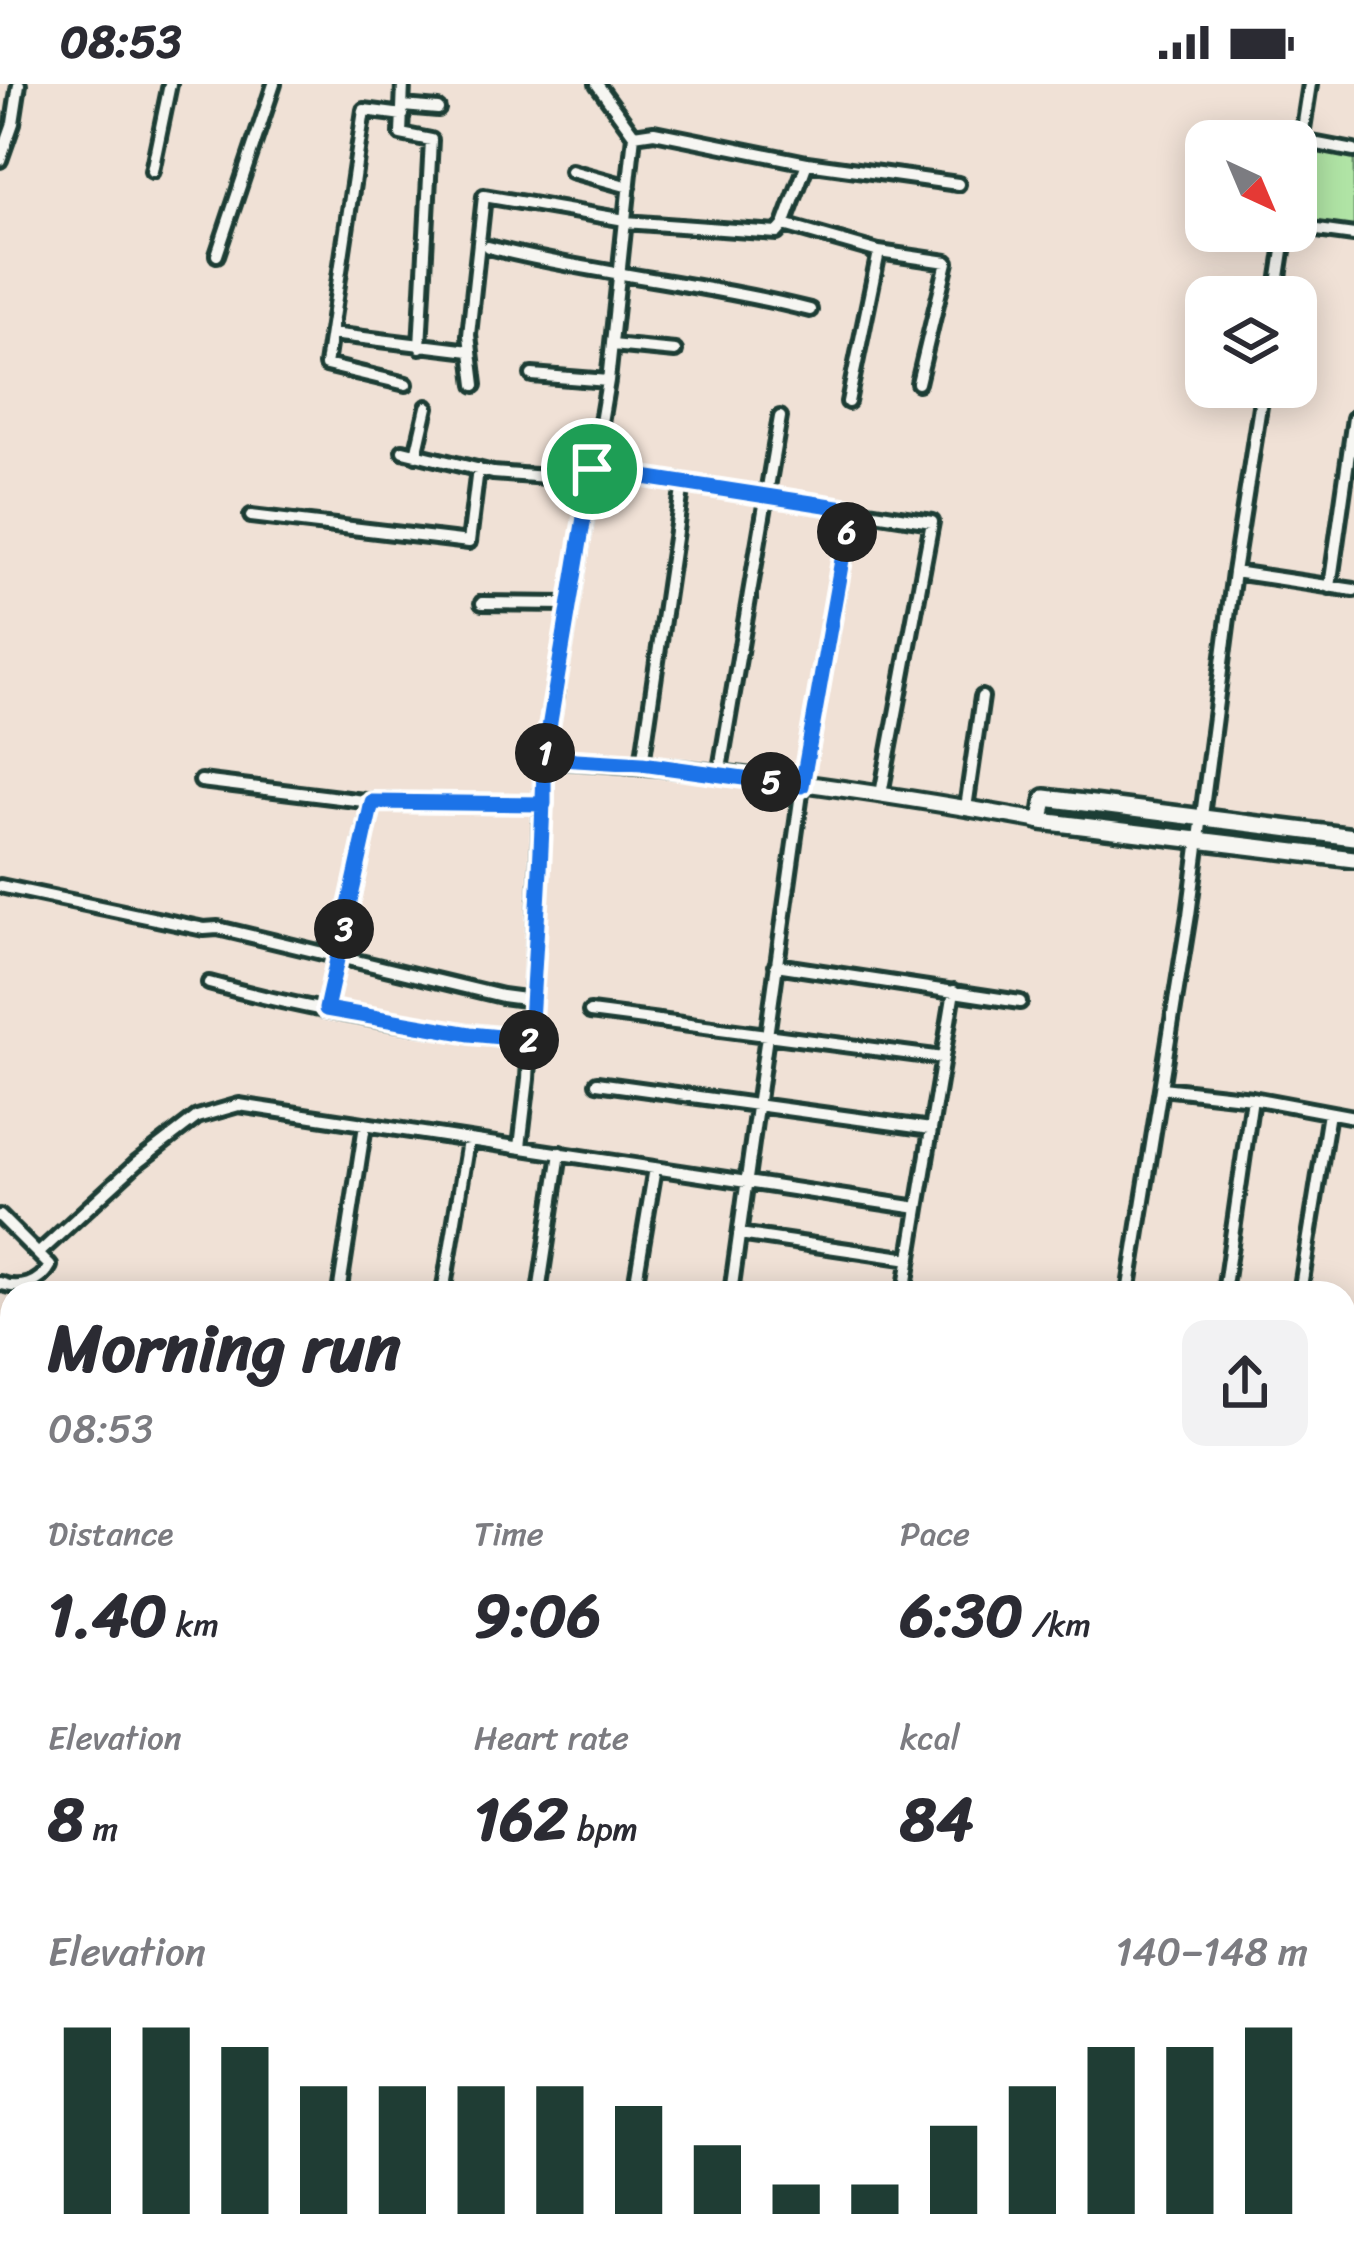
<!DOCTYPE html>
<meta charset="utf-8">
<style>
:root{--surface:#fff;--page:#f2f2f3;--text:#2b2b33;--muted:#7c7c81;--accent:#1f3d34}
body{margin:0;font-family:Sriracha,sans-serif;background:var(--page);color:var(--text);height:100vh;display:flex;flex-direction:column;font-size:45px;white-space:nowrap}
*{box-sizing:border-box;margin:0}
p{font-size:39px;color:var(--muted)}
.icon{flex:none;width:66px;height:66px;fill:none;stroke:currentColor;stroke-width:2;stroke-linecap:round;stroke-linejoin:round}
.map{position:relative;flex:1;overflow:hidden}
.sheet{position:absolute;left:0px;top:1197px;width:1356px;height:972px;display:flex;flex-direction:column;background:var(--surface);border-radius:36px 36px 0 0;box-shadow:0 6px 30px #0003}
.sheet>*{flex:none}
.needle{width:78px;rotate:136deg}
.tools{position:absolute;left:1185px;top:36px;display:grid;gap:24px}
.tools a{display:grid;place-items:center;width:132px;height:132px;border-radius:24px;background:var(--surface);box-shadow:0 6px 30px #0003;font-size:60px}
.pin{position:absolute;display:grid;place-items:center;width:102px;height:102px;color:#fff;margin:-51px;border:6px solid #fff;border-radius:50%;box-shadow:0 3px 12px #0007}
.km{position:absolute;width:60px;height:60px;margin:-30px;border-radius:50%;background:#222;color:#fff;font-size:33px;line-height:60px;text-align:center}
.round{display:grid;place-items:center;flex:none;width:126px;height:126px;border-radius:24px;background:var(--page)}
.head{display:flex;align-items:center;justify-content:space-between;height:204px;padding:0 48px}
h1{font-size:66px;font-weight:700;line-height:90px}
.figures{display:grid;grid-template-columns:repeat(3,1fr);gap:18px;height:204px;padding:12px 48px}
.figures div{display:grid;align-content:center}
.figures b{font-size:60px;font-weight:700}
.figures small{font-size:33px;font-weight:400}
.figures p{font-size:33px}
.chart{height:336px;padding:24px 48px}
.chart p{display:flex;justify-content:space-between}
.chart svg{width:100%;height:216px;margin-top:12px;stroke:var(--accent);stroke-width:6}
.status{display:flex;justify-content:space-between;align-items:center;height:84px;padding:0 60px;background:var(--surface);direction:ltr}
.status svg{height:33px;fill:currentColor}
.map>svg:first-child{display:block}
.green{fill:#b0e4a5;stroke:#68906c;stroke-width:3}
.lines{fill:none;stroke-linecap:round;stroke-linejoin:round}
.canal{stroke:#83c9e4;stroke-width:10}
.minor-casing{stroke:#1f3d34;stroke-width:20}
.tertiary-casing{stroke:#1f3d34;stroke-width:22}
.secondary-casing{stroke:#1f3d34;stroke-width:24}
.minor{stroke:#f6f6f2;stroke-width:10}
.tertiary{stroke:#f6f6f2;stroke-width:14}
.secondary{stroke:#f6f6f2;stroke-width:15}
.route-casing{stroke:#fff;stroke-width:24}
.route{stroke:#1a73e8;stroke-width:15}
</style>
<div class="status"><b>08:53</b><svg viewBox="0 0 49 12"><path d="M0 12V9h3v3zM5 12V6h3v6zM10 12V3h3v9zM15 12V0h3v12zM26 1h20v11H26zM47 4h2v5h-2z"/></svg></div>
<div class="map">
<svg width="1354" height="2169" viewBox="0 0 1354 2169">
<rect width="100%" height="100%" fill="#f0e1d6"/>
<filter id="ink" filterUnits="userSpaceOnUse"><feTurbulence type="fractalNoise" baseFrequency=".00833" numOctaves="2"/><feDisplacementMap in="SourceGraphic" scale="24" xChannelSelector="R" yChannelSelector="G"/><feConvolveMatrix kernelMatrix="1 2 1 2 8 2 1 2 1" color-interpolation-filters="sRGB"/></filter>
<g filter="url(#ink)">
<path class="green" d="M1302,57l52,5v92l-58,-10v-54z"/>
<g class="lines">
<path class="canal" d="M0,2009l12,3"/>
<g class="minor-casing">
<path id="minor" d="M403,0l-2,50 30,6 -11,207
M403,22l35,3
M403,31l-39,-5 -38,255 80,19
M634,51l20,-3 153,31 151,21
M1302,57l52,10
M0,76l13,-37 6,-39
M152,87l18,-87
M571,87l58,16
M1296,90l14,-90
M625,138l152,11 7,-8 95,27 68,10 -29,121
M784,141l23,-62
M1296,143l58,8
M488,163c106,27 215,36 322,63
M217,171l57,-171
M1276,213l10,-66
M331,250l139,17
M612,261l63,6
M532,291l76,6
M475,301l-6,-50 15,-139 141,24
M848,318l31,-150
M403,367l90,22 97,7
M416,371l11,-48
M592,385l340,53 -51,272
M251,432l218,26 9,-73
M1234,488l120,18
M1330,503l24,-169
M482,519l87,1
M642,680l41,-281
M719,691l61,-358
M201,697l171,21 172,2
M966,724l16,-111
M0,802l204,43 14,-1 284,68 30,4
M776,881l244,37
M209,899c104,29 213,46 321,57
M326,925l46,-207
M590,928l353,46
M597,999l334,46
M1162,1004l90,10 102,19
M520,1063l8,-68 16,-320 64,-378 26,-246 -37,-51
M0,1132l50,50c-10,18 -31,25 -50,17
M739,1150l171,25
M39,1169l98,-90 60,-46 42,-12 679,103
M339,1209l26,-168
M443,1209l25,-152
M539,1209l21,-140
M634,1209l21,-125
M731,1209l71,-507 49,-277
M904,1209l50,-302
M1128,1209l61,-378 45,-343 29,-185
M1224,1209l28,-195
M1300,1209l29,-180
M0,1393l12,2
M1344,1432l10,1
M0,1463l12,2
M0,1587l12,-72
M0,1609l12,2
M0,1674l12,2
M1354,1970l-10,66 10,1
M0,1983l12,2
M126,2157l1,12
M476,2157l3,12
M883,2169l6,-12"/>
</g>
<g class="tertiary-casing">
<path id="tertiary" d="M544,675c167,8 333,33 497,62
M0,2071l12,-4
M709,2157l62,12"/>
</g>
<g class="secondary-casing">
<path id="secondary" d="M1354,753l-309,-39 -4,23 313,38"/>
</g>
<use href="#minor" class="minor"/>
<use href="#tertiary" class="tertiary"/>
<use href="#secondary" class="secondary"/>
</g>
</g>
<g class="lines" filter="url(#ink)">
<g class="route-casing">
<path id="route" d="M592,385l-48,289c-1,94 -9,188 -14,282l-60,-6 -144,-25 46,-207 172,2v-46l98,6 160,22 49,-277 -259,-40"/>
</g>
<use href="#route" class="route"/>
</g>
</svg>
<div class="tools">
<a><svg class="needle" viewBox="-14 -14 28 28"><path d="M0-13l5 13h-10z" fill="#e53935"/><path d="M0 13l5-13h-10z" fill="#7c7c81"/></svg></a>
<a><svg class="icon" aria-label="layers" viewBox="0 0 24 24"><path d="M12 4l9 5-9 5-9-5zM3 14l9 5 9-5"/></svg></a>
</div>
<div class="pin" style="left:592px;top:385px;background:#1e9e55"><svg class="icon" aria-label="arrive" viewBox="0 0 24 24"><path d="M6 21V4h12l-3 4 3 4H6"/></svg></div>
<b class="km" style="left:545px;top:669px">1</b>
<b class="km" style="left:529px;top:956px">2</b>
<b class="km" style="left:344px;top:845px">3</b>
<b class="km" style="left:771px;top:698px">5</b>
<b class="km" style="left:847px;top:448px">6</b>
<section class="sheet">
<div class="head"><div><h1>Morning run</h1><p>08:53</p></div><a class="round"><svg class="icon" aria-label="share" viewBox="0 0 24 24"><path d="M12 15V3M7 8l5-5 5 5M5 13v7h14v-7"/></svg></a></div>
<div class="figures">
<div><p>Distance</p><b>1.40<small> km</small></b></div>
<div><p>Time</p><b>9:06</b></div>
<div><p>Pace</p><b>6:30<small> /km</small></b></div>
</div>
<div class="figures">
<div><p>Elevation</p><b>8<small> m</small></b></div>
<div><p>Heart rate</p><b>162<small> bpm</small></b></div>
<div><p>kcal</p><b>84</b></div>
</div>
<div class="chart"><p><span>Elevation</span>140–148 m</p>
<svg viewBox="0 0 160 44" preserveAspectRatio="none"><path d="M5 44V6M15 44V6M25 44V10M35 44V18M45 44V18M55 44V18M65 44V18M75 44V22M85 44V30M95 44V38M105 44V38M115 44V26M125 44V18M135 44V10M145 44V10M155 44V6"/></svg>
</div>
</section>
</div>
